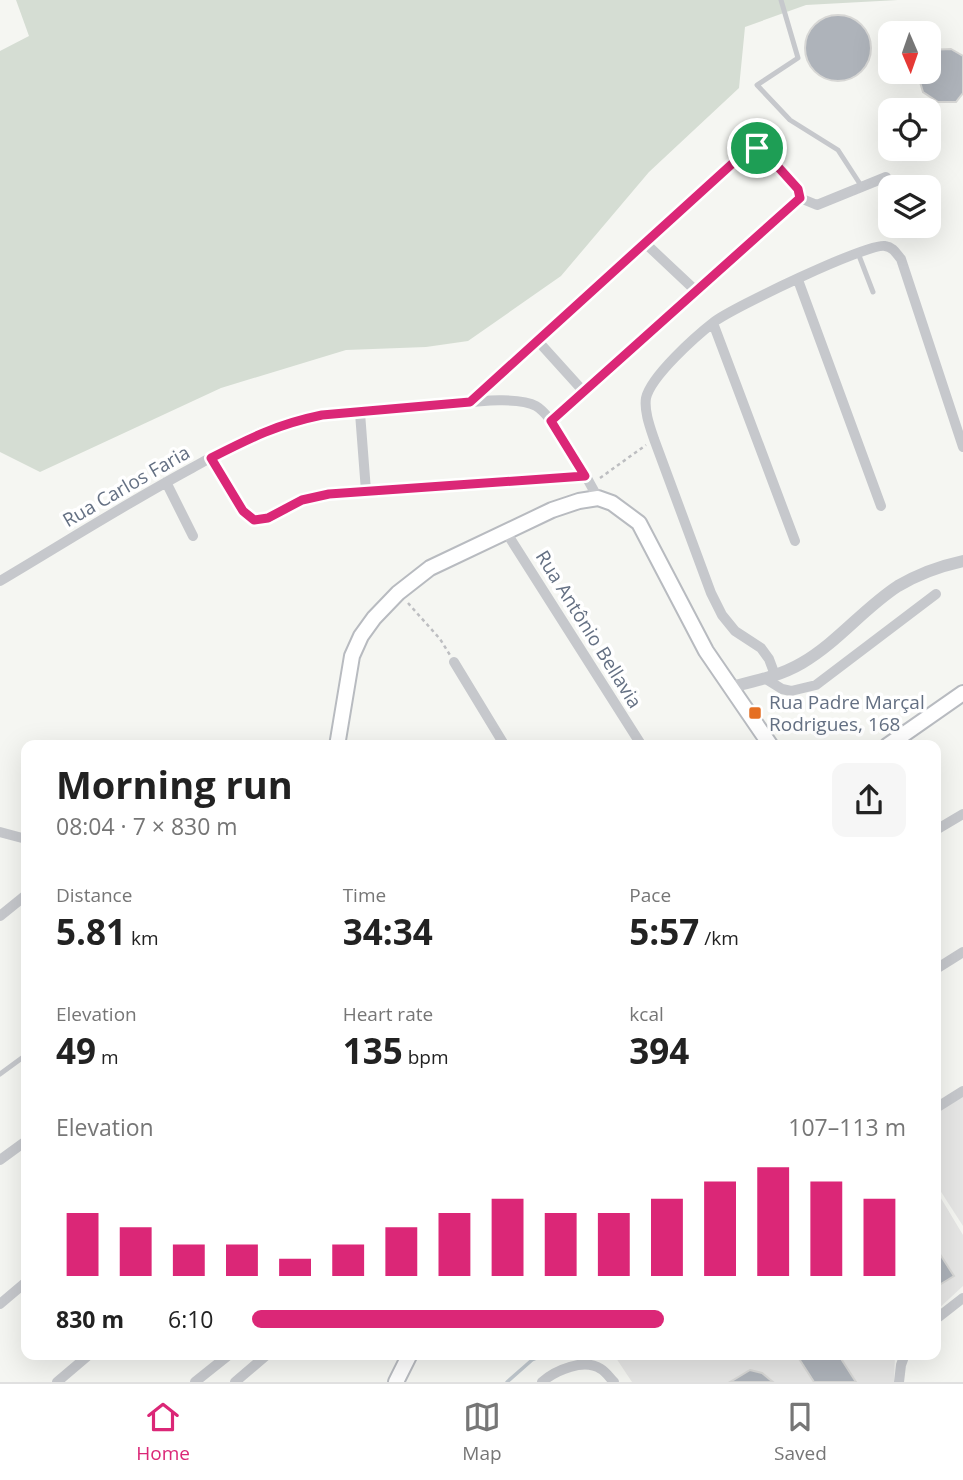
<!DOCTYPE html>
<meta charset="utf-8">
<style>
:root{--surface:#fff;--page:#f6f6f6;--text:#222;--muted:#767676;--line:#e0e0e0;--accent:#db2777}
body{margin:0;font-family:"Open Sans",sans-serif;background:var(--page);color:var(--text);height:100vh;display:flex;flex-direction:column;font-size:26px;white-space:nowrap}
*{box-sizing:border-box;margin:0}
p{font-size:23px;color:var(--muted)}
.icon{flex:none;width:38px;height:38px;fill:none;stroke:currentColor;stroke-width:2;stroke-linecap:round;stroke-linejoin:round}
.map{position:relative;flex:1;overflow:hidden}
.details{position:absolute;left:21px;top:740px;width:920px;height:620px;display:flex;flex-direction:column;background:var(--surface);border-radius:14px;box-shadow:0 7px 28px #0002}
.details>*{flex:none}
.needle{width:46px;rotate:178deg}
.controls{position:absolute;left:878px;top:21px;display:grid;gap:14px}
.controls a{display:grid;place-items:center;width:63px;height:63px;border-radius:14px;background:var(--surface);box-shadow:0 7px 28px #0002;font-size:35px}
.pin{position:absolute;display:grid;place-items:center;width:60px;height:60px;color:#fff;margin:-30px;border:4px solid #fff;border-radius:50%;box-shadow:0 2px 7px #0007}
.round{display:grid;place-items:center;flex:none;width:74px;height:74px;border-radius:14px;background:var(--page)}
.headline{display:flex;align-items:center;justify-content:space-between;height:119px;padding:0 35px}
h1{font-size:38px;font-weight:700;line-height:52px}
.metrics{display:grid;grid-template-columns:repeat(3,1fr);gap:10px;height:119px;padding:7px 35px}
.metrics div{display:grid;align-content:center}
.metrics b{font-size:35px;font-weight:700}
.metrics small{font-size:19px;font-weight:400}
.metrics p{font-size:19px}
.chart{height:196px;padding:14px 35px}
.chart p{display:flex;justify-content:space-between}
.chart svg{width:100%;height:126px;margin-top:7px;stroke:var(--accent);stroke-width:6}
ul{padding:0 35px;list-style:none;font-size:23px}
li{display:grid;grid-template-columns:112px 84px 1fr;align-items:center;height:52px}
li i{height:18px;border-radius:9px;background:var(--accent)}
.tabs{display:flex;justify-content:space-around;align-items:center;height:98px;border-top:2px solid var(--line);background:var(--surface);font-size:19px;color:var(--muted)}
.tabs a{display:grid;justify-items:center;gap:4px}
.tabs .on{color:var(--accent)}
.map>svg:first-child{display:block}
.built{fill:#e6e6e5}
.green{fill:#d5ddd3}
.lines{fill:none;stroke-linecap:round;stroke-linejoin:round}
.stream{stroke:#c0c8ce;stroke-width:3.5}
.building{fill:#aeb3ba;stroke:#d7d7d5;stroke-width:2}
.secondary-casing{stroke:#b8bbc0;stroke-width:18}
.path{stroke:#bdbec1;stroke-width:2.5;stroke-dasharray:3.5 3.5;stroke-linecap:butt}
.service{stroke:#c6c8cc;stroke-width:5}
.minor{stroke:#c6c8cc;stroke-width:10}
.tertiary{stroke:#c6c8cc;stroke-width:12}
.secondary{stroke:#fff;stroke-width:14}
.route-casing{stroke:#fff;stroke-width:14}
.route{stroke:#db2777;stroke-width:9}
.poi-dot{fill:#e56f22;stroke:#fff;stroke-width:2.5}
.labels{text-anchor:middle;stroke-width:7;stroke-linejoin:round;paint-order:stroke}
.street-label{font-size:19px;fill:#647083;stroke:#fff}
.poi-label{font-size:19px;fill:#647083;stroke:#fff;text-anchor:start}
</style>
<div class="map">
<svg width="963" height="1382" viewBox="0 0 963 1382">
<rect width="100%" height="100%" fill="#f5f6f2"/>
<path class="built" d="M963,1095v131l-27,-42v-72z
M936,1190l27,45v51l-27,25z
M614,1355h281l-1,27h-262z"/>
<path class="green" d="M16,0h882l-92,5 -61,22 -6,61 -90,84 -88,104 -93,65 -42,6 -80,3 -125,38 -181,84 -40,-20v-401l29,-15z"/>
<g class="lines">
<path class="stream" d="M419,745l2,1
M507,1382l25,-22 14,-6"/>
</g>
<path class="building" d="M805 48a33 33 0 1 1 66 0a33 33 0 1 1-66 0Z
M951,49l12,7v37l-7,9h-18l-15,-10 -6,-20h12v-22z
M936,1248l18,28 -18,11z
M796,1354h42l18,28h-42z
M750,1370l12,3 11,9h-43z"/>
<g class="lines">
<g class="secondary-casing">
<path id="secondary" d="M337,746l15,-90 9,-20 13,-18 24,-25 32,-25 122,-58 27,-9 19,-3 14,5 27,20 67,128 65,95
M887,746l76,-53
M396,1382l14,-28"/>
</g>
<path class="path" d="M600,478l46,-33
M408,603l32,36 10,16"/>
<path class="service" d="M781,0l17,58 -41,27 33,35 48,30 24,37
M858,253l15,39
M0,1074l26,-19"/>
<path class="minor" d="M800,198l17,7 69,-28
M645,243l50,47
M798,280l83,226
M713,323l82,218
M537,340l47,52
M470,403l274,-250 13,-5 5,1 36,40 2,4 -3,9 -102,88 -144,131
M360,413l6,78
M211,458l32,53 12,9 13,-2 34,-18 27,-6 256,-18
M166,482l27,54
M506,532l136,214
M0,581c64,-38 127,-78 192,-113 26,-14 58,-34 86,-42 53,-16 110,-16 164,-21 23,-2 75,-10 94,1 20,12 50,71 62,92
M454,662l51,84
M775,675l-6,-16 -8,-11 -26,-17 -13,-16 -11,-22 -57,-154c-4,-12 -10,-28 -8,-41 5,-22 50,-62 68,-76 18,-14 153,-79 171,-76 8,1 11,7 16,13l62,188
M766,679l16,10 9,2 25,-6 120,-91
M936,830l27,-16
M0,832l26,7
M0,916l26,-21
M936,969l27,-17
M936,1108l27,-17
M0,1160l26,-19
M0,1304l26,-22
M936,1319l27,-21
M57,1382l33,-28
M195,1382l35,-28
M235,1382l33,-28
M542,1382c14,-12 42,-24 59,-13 5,3 9,9 13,13
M899,1382l2,-17 4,-11"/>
<path class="tertiary" d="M731,687c24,-6 49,-11 71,-24 36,-21 62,-55 96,-77 20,-12 42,-20 65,-25"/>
<use href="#secondary" class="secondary"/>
</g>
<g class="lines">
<g class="route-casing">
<path id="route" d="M757,148l5,1 36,40 2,9 -249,223 34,55 -256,18 -27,6 -34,18 -14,2 -11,-9 -32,-53c39,-20 67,-34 111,-43l148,-13 274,-249z"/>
</g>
<use href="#route" class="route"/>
</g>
<rect class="poi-dot" x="748" y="706" width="14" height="14" rx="3.5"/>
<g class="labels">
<g class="street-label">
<text transform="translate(126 486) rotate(-30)" y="7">Rua Carlos Faria</text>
<text transform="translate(589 629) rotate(58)" y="7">Rua Antônio Bellavia</text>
</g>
<g class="poi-label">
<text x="769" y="709">Rua Padre Marçal<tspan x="769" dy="22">Rodrigues, 168</tspan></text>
</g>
</g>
</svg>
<div class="controls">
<a><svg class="needle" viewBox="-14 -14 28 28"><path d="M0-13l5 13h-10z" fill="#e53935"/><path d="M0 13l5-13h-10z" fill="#767676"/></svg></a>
<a><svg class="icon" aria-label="locate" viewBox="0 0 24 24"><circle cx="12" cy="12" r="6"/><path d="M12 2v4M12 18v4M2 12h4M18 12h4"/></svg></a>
<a><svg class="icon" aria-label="layers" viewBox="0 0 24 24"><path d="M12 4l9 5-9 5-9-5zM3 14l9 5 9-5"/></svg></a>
</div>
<div class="pin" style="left:757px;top:148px;background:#1e9e55"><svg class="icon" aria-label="arrive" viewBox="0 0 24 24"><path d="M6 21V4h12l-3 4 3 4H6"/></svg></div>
<section class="details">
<div class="headline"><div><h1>Morning run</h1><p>08:04 · 7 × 830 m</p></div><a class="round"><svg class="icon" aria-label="share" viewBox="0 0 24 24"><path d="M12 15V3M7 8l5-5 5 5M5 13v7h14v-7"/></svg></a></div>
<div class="metrics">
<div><p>Distance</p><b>5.81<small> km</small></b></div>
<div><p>Time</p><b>34:34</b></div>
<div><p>Pace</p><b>5:57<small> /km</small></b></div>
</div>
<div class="metrics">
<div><p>Elevation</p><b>49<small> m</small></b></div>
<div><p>Heart rate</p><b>135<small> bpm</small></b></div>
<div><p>kcal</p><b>394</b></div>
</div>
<div class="chart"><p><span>Elevation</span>107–113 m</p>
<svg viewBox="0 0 160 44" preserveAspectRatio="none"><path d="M5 44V22M15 44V27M25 44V33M35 44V33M45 44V38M55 44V33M65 44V27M75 44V22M85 44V17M95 44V22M105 44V22M115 44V17M125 44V11M135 44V6M145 44V11M155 44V17"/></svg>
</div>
<ul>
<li><b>830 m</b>6:10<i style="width:63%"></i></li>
</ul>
</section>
</div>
<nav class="tabs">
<a class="on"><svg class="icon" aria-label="home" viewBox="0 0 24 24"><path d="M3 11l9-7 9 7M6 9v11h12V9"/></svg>Home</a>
<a><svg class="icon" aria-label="map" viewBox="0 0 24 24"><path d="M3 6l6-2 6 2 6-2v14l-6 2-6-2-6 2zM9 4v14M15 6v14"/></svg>Map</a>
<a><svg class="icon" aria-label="saved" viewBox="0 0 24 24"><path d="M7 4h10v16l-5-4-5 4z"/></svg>Saved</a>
</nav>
